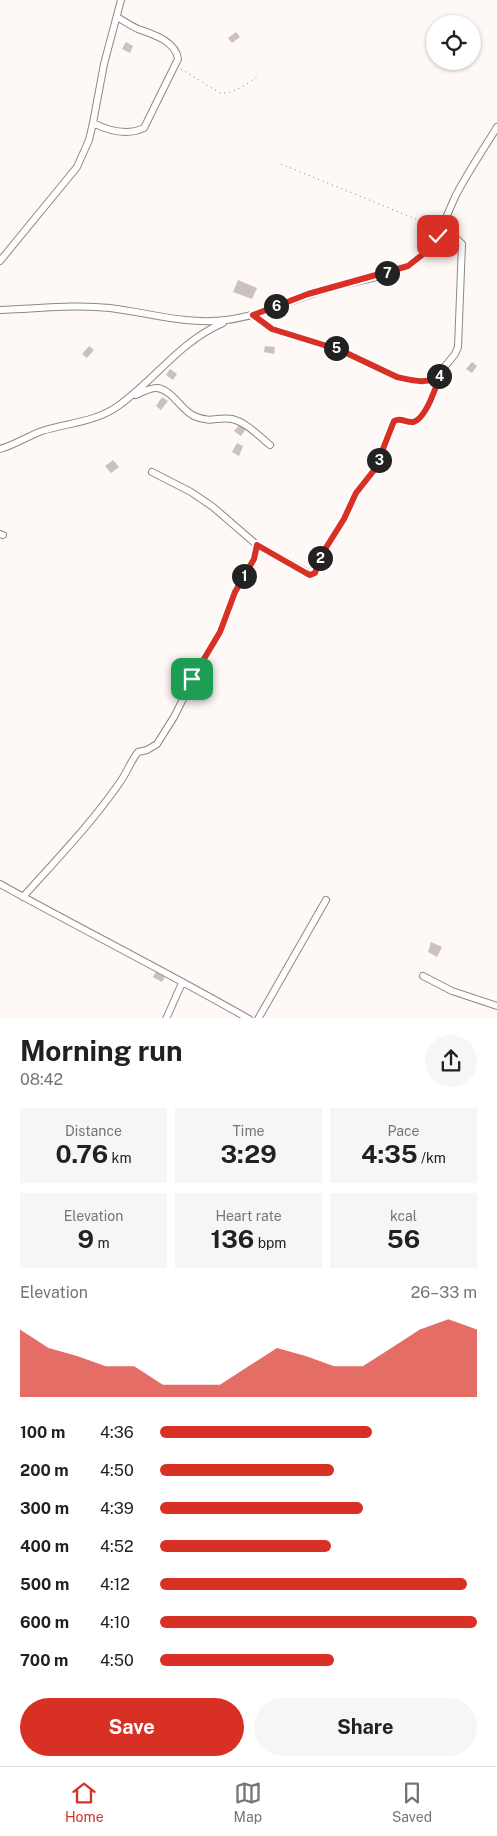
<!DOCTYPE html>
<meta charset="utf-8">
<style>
:root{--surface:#fff;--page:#f6f6f6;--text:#202124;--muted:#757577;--line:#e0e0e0;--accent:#d93025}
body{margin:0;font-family:"Public Sans",sans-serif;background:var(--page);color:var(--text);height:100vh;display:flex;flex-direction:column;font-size:19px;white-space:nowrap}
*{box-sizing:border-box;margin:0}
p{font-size:16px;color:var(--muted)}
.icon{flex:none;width:28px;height:28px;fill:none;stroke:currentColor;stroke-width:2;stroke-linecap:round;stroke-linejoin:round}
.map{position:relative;height:1018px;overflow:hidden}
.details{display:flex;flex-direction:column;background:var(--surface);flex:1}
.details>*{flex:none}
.controls{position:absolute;left:426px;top:15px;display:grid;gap:10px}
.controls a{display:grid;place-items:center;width:55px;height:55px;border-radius:50%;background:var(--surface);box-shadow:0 1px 4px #0004;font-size:25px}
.pin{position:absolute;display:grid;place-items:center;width:42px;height:42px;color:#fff;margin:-21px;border-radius:10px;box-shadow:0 2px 8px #0006}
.km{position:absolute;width:25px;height:25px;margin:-12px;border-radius:50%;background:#222;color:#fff;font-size:14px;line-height:25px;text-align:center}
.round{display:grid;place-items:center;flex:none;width:52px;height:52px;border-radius:26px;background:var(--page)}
.summary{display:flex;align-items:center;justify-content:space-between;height:85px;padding:0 20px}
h1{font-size:28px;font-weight:700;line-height:38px}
.figures{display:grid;grid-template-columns:repeat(3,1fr);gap:8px;height:85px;padding:5px 20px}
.figures div{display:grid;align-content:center;border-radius:0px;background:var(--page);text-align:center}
.figures b{font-size:25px;font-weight:700}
.figures small{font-size:14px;font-weight:400}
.figures p{font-size:14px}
.chart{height:140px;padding:10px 20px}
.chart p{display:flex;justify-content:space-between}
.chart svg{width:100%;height:90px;margin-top:5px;fill:var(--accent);opacity:.7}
.cta{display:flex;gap:10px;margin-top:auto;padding:10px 20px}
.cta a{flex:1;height:58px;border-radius:30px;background:var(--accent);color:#fff;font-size:20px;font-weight:700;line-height:58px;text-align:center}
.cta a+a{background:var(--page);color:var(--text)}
ul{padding:0 20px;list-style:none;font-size:16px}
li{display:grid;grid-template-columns:80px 60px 1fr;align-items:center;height:38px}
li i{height:12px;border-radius:6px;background:var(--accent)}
.tabs{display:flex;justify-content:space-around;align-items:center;height:70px;border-top:1px solid var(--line);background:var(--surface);font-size:14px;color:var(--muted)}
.tabs a{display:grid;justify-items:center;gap:2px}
.tabs .on{color:var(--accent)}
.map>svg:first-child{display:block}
.building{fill:#cbc1c1}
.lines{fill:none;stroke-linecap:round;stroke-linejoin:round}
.minor-casing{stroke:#908885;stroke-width:8}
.path{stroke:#807b7a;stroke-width:1;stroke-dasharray:1 4;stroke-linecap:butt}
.minor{stroke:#fff;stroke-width:6}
.route-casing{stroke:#fff;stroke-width:10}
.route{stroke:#d93025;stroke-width:6}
</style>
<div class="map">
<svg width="497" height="1019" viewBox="0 0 497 1019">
<rect width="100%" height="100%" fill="#fef8f7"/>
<path class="building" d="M236,32l4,5 -8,6 -4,-5z
M126,42l7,4 -3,7 -8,-4z
M238,280l19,8 -5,11 -19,-7z
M89,346l5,4 -7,8 -5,-4z
M265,346l10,1 -1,7 -10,-2z
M472,362l5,4 -5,7 -6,-4z
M170,369l7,5 -4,6 -7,-5z
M162,397l6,4 -7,9 -5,-4z
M239,425l7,4 -5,7 -7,-5z
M237,443l6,3 -4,10 -7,-4z
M113,460l6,7 -8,6 -6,-7z
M431,942l11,5 -5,10 -9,-5z
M157,970l9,5 -4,7 -9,-5z"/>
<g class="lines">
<g class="minor-casing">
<path id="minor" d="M93,123c16,8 34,13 51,5l34,-69c-2,-18 -26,-25 -40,-30 -7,-3 -14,-8 -21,-12
M0,261l77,-94 12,-27 4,-17 11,-59 17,-64
M0,310c37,-1 73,-6 110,-2 40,5 76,17 116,12 37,-4 73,-24 109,-33 29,-8 66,-11 88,-33 17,-16 23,-38 33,-59 12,-23 27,-45 41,-68
M253,315l20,14 67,21 57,27 23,4 14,-1 21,-26 3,-7 4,-103 -11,-11 -10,-4
M136,395c6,-3 15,-8 22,-7 15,3 23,22 36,28 18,8 23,0 38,3 14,3 27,17 38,26
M0,449c15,-4 28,-13 42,-18 25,-8 54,-9 76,-25 38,-27 61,-64 105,-83
M152,472l39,20 22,15 44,38 55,30 3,-2 7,-19 22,-35 12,-26 19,-24 19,-48c7,-4 12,2 19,1 13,-3 24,-37 27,-48
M0,534l3,1
M0,884c83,46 167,88 249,135
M23,897c33,-37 67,-72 95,-112 8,-10 12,-23 20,-33l9,-2 10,-6 17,-27 24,-48 22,-37 15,-40 19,-33 3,-14
M423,976l29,15 45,15
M166,1019l16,-36
M258,1019l68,-119"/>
</g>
<path class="path" d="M181,69l39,24c14,1 26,-9 37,-16
M281,164l152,62"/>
<use href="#minor" class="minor"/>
</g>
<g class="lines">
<g class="route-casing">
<path id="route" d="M192,679l28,-47 15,-40 19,-33 3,-14 49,28 4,2 5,-2 7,-19 22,-35 12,-26 19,-24 19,-48c7,-4 12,2 19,1 13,-3 24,-37 27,-48 -9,12 -30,6 -43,3l-57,-27 -68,-21 -19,-14 55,-21 100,-28 14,-11 16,-19"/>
</g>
<use href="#route" class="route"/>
</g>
</svg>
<div class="controls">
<a><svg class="icon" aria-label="locate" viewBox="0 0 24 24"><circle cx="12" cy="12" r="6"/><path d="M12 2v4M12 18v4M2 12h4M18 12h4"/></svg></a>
</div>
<div class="pin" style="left:192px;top:679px;background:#1e9e55"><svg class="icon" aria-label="arrive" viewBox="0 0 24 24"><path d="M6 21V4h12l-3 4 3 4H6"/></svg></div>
<div class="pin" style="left:438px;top:236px;background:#d93025"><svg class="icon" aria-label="check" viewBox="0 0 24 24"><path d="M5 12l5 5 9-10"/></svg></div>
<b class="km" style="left:244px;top:576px">1</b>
<b class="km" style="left:320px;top:558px">2</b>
<b class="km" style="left:379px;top:460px">3</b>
<b class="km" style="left:439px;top:376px">4</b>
<b class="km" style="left:336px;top:348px">5</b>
<b class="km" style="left:276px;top:306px">6</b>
<b class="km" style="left:387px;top:273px">7</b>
</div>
<section class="details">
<div class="summary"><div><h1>Morning run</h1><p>08:42</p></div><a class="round"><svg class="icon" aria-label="share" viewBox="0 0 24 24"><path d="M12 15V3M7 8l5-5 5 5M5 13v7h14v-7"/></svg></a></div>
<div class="figures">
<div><p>Distance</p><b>0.76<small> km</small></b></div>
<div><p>Time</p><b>3:29</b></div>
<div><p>Pace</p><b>4:35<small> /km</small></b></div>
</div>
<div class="figures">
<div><p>Elevation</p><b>9<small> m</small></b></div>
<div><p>Heart rate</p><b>136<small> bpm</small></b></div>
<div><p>kcal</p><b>56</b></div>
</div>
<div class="chart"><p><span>Elevation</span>26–33 m</p>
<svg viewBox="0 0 160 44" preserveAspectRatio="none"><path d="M0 44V11L10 20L20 24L30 29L40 29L50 38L60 38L70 38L80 29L90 20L100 24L110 29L120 29L130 20L140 11L150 6L160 11V44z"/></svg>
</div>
<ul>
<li><b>100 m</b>4:36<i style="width:67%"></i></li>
<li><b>200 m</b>4:50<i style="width:55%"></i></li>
<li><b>300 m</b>4:39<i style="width:64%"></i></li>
<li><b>400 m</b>4:52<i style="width:54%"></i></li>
<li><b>500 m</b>4:12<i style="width:97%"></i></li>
<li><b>600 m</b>4:10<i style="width:100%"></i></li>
<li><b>700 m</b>4:50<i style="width:55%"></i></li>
</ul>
<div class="cta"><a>Save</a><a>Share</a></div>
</section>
<nav class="tabs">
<a class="on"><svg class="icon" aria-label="home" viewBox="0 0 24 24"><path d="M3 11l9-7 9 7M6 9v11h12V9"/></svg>Home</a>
<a><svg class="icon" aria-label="map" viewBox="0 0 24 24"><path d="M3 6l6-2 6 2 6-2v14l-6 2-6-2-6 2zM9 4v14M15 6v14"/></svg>Map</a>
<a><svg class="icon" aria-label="saved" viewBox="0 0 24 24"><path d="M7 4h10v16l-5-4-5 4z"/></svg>Saved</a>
</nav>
